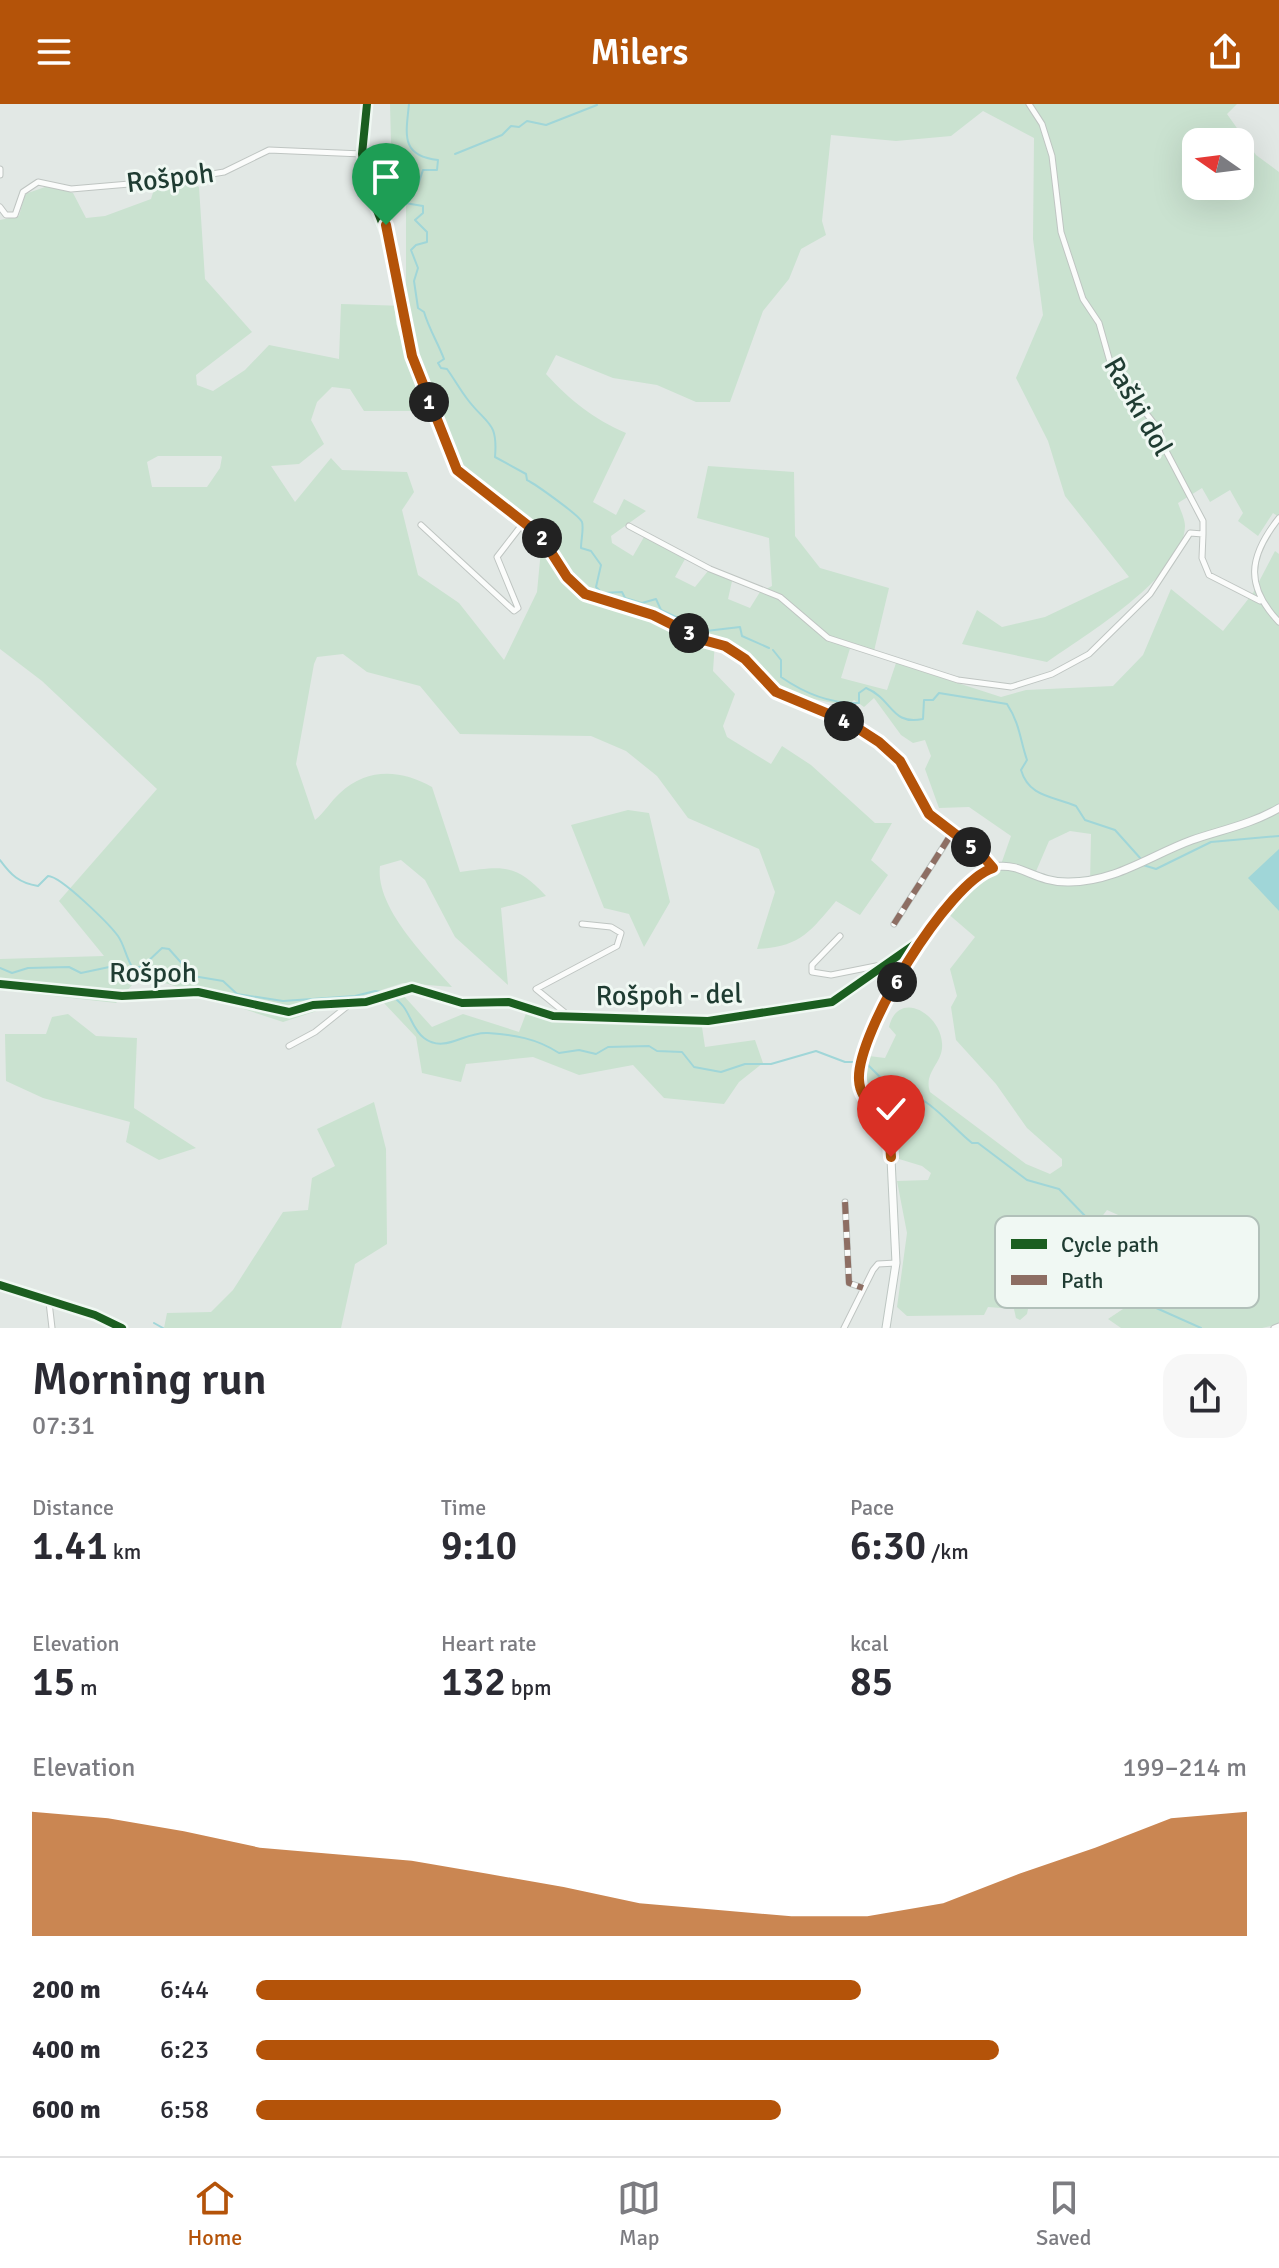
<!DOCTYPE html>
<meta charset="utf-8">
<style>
:root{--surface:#fff;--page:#f7f7f7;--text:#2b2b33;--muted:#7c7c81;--line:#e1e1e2;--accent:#b45309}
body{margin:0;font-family:Signika,sans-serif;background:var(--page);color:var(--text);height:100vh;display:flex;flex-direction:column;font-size:30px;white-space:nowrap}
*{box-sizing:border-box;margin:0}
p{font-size:26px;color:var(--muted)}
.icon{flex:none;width:44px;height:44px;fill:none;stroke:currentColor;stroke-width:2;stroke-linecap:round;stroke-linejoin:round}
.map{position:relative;height:1224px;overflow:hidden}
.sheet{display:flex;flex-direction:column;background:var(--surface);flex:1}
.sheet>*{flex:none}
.needle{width:52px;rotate:284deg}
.fabs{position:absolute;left:1182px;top:24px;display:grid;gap:16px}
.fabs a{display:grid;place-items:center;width:72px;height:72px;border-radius:16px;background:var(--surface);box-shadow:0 8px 32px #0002;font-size:40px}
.pin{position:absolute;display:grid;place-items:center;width:68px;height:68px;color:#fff;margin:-82px -34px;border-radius:50% 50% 50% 0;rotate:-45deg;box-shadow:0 0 8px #0007}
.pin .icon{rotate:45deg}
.km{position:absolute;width:40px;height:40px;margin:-20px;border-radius:50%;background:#222;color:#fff;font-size:22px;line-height:40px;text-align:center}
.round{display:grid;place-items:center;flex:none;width:84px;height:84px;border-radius:24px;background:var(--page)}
.summary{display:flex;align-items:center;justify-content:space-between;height:136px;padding:0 32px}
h1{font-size:44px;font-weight:600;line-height:60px}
.metrics{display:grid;grid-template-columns:repeat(3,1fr);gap:12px;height:136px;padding:8px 32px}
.metrics div{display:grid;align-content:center}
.metrics b{font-size:40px;font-weight:600}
.metrics small{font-size:22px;font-weight:400}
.metrics p{font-size:22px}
.chart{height:224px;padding:16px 32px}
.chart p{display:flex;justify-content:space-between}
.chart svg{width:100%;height:144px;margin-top:8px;fill:var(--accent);opacity:.7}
ul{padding:0 32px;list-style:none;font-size:26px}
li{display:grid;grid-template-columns:128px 96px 1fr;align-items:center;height:60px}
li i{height:20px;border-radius:10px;background:var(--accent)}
header{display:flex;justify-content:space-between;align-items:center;height:104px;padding:0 32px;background:var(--accent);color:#fff;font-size:36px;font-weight:600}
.dock{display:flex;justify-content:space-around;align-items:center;height:112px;border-top:2px solid var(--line);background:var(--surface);font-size:22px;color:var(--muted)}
.dock a{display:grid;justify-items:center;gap:4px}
.dock .current{color:var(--accent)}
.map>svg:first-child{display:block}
.green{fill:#cae2d0;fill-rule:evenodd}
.water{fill:#a0d6d8}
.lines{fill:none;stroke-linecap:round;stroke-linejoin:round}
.stream{stroke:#a0d6d8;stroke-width:2}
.street-casing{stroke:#bfc5c2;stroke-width:7}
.secondary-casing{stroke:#bdc6c2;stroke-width:9}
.street{stroke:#fbfcfb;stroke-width:5}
.secondary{stroke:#fbfcfb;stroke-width:7}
.quiet{stroke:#8d6e63;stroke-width:6;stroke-dasharray:12 6;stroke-linecap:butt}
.cycleway-casing{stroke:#f0f8f3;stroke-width:13}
.cycleway{stroke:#1b5e20;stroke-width:8}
.route-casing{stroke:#fff;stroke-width:16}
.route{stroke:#b45309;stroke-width:10}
.labels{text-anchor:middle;stroke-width:6;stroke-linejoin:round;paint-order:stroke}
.street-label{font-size:28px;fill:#1f3c32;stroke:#f0f8f3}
.key{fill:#f0f8f3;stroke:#b1c0b9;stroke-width:2}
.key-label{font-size:22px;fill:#1f3c32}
</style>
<header><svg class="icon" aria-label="menu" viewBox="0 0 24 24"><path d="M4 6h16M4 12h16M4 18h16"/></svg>Milers<svg class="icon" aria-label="share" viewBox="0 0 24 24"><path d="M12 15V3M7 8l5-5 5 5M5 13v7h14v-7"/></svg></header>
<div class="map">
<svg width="1279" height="1224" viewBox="0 0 1279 1224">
<rect width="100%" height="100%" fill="#e2e8e5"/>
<path class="green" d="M390,0h847l-10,10 29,41 23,17v345l-6,-4 -15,23 -20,-15 5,-8 -13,-23 -20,12 -8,-14 -24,15c2,6 7,16 7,23 -1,50 -101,110 -138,136l-85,-18 15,-34 25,17 43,-10 84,-40 -64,-81 -17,-55 -32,-63 27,-63 -10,-76 1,-101 -51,-27 -32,25 -55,5 -65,-6 -9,86 4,14 -25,14 -12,30 -26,32 -33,91h-34l-39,-17 -44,-7 -57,-23 -10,19c24,26 47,45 80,59l-33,69 23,13 8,-16 22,12 -35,25 1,7 21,13 11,-19 41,22 -10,18 20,10 13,-16 24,10 -4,18 22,9 10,-16 12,-6 -3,-48 -72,-20 11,-52 86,6 1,64 25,32 69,20 -15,63 -23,-6 -10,33 46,12 9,-27 105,34 25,-7 87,-4 30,-31 28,-66 52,42 30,-38 22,-42 4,3v770l-17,4h-141l-13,-9 15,-10v-4l-17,1 -68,-38 6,-11 -5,-2 -12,59 -7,6 -4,-2 -2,-9 -26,-2 -4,8 -77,1 -10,-9 10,-74 -10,-52 31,-1 3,-7 -9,-7 -23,-7c-1,-31 -20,-48 -34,-72l4,-31 16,2 11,-23 -7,-8c9,-38 51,-14 53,16 2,20 -19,28 -12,49l96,72 24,10 12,-8v-7l-35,-31 -31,-44 -40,-44 -5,-33 6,-11 -7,-27 25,-32 -29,-25 14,-22 39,-20 12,-34 -42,-29 -30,1 -14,-39 6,-13 -6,-16 -12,3 -12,-8 -27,-37 -10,9 -10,-7 -7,6c-26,-6 -56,-10 -78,-23 -22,-12 -18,-32 -54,-42l-2,30 22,23 -12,32 4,11 44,27 11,-18 29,19 64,58h17l-21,37 17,15 -28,40 -24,-14c-26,31 -36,46 -79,48l18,-57 -16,-43 -71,-31 -31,-42 -31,-25 -35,-15 -131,-2 -40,-48 -53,-14 -24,-18 -26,3 -3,7 -18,100 19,56c9,-7 16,-19 25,-27 28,-26 62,-23 92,-6l28,85c43,-6 56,-9 86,24l-45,12 7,77 -53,-48 -30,-57 -24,-20 -21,6c-5,42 47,92 72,121l-49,-4 -120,39 -142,-47 -25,28 -116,-13v-31l104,-3 -45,-55 98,-112 -115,-108 -42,-32v-429l19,-4 6,-22 23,-8 25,7 13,25 19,-2 46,-17 5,-16 30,-2 13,6 6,92 47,53 -56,43 1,10 16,6 32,-21 24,-25 70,14 2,-55 65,2v-141l-15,-22zM1196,38h44v44h-44zM332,283l18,2 14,22h70l26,61 82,67 -5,53 -33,68 -45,-57 -41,-28 -16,-65 12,-18 -7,-20 -65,-2 -11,-12 -36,44 -24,-36 28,-2 25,-20 -13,-24 6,-18zM158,352h63l1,1 -2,11 -13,19h-55l-5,-25zM1070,727l21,3 -1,49 -32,2 -24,-9 15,-35zM1107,1106l38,17 8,12 29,12 5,16 -28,36 -11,-11 -19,-38 -32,-31z
M628,706l21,3 21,89 -26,45 -15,-33 -25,-6 -33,-83z
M403,891l29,32 31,-13 56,18 8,-21 33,9 142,7 3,20 50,-7 8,23 -24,19 -15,22 -60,-6 -31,-33 -54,10 -46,-18 -67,7 -5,18 -39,-9 -6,-36 -33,-35z
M68,910l28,22 41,2 -3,70 62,40 -37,12 -33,-18 4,-20 -87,-24 -37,-17 -1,-47h41l6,-17z
M374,998l12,47 1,95 -32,20 -14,64h-177l3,-15 44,-1 22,-22 50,-78 25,-2 4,-32 23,-12 -18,-37z"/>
<path class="water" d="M1279,745v62l-31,-33z"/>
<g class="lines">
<path class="stream" d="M409,0c-3,30 -9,52 29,56l-1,10h-14l-4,12 -13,2 -1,19 18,3v7l-8,7 12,12v10l-11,3 -5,5 7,18 -4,13 4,27 6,4c5,17 14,31 20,47l-6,4 3,5 6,1c8,11 13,21 21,31 19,25 30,21 27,57l31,17 1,6c8,4 52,35 55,42 2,6 -1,18 -1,26l10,3 10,14 -5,22 6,6 20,-1 3,6 17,5 14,-4 5,11 45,21 34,-4 2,9 27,12
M455,50l47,-19 9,-9 8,1 8,-6 19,4 51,-20
M773,546l8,10v17c23,16 49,27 78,26v-10l7,-5c27,11 25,38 57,31l1,-19h9l6,-7 68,11c13,20 13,36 20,56l-6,10c8,27 31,26 55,36l9,14 30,10 26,29
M0,756c11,15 19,23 38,26l10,-10c13,0 62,49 70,60 7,10 8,23 16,34
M1143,761l13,4 55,-27 68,-6
M0,864l12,5 16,-5 41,-1 12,6 33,-7 8,6 21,-6 19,-18 7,1 24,27 30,5 14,13 46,7 72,-5 20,-5 15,2c4,5 9,8 13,13 8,10 10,24 21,32 21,16 41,-7 64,-5 26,2 48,5 71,20l20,-3 17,4 12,-7 41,-1 8,5 25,1 12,15 27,5 24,-8h26l45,-13 29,11h11
M867,960l28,28c29,-3 55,34 77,51h6l49,37 32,9 29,30 11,27 7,6 15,1 9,5 19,30 5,19 47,21
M154,1219l9,5"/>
<g class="street-casing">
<path id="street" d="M367,0l-5,50 4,29 27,67 10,73 9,33 45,114 83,65 27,42 18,17 68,21 50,25 22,6 20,13 31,33 72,30 31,20 21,19 29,53 52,40 12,14
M1029,0l13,20 10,32 9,76 22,67 16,24 13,46 47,61 6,19 38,72v13
M0,65v6
M0,103l6,8h9l8,-23 15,-10 33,7 105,-9 48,-8 45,-22 93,4
M1279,414c-31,39 -34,68 0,104
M421,421l93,86 4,-3 -21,-51 27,-35
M629,422l81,43 70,28 48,41 130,42 53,7 41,-13 37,-20 61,-60 40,-61 13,1 -1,24 7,17 51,26
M894,820l58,-91
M840,832l-28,29v7l19,3 50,-10
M0,880l122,12 76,-4 91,20 24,-7 53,-3 46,-14 50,15 47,-1 44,14 155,5 124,-19 92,-64
M569,912l-33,-27 81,-43 4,-13 -10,-6 -29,-3
M289,942l26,-14 35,-28
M845,1098l4,81 14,5
M49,1198l3,26
M844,1224l29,-58 5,-6 18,-1
M1274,1224l5,-2"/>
</g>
<g class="secondary-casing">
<path id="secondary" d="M0,1181l95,30 27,13
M886,1224l10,-65 -6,-125c-5,-21 -27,-32 -31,-53 -8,-52 71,-155 101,-197 51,-46 62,-5 109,-6 46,0 82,-27 123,-42 29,-10 60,-16 87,-32"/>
</g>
<use href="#street" class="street"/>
<use href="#secondary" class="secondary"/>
<path class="quiet" d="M894,820l58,-91
M845,1098l4,81 14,5"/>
<g class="cycleway-casing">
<path id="cycleway" d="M367,0l-5,50 4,29 27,67 10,73 9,33 45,114 83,65 27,42 18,17 68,21 50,25 22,6 20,13 31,33 72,30 31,20 21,19 29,53 52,40 12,14
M0,880l122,12 76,-4 91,20 24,-7 53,-3 46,-14 50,15 47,-1 44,14 155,5 124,-19 93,-65
M0,1181l95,30 27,13"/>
</g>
<use href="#cycleway" class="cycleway"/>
</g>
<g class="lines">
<g class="route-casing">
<path id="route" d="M386,121l26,131 45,114 83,65 27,42 18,17 68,21 50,25 22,6 20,13 31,33 72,30 31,20 21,19 29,53 52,40 12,14c-45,14 -137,165 -134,212 1,21 19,29 27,47 5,9 4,20 5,30"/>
</g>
<use href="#route" class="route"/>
</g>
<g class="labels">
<g class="street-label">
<text transform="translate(170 73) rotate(-7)" y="10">Rošpoh</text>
<text transform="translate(1139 302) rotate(60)" y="10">Raški dol</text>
<text x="153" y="878">Rošpoh</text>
<text transform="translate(669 890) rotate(-1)" y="10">Rošpoh - del</text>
</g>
</g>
<rect x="995" y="1112" width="264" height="92" rx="12" class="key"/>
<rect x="1011" y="1135" width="36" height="10" fill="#1b5e20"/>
<rect x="1011" y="1171" width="36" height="10" fill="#8d6e63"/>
<g class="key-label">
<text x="1061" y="1148">Cycle path</text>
<text x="1061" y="1184">Path</text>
</g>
</svg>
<div class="fabs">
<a><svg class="needle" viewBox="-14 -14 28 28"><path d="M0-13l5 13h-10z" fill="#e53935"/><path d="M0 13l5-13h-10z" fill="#7c7c81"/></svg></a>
</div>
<div class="pin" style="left:386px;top:121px;background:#1e9e55"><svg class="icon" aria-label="arrive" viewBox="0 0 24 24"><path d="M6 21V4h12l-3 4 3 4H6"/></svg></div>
<div class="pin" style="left:891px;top:1053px;background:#d93025"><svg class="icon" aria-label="check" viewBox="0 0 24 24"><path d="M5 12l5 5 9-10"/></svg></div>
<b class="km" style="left:429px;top:298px">1</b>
<b class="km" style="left:542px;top:434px">2</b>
<b class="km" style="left:689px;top:529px">3</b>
<b class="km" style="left:844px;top:617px">4</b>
<b class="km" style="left:971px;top:743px">5</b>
<b class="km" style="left:897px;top:878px">6</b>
</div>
<section class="sheet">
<div class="summary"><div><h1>Morning run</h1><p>07:31</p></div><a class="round"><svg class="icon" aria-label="share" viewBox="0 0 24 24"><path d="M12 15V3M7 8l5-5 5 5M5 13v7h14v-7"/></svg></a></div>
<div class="metrics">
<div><p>Distance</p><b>1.41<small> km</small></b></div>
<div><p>Time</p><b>9:10</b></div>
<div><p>Pace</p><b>6:30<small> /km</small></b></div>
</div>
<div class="metrics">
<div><p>Elevation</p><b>15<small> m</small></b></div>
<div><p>Heart rate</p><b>132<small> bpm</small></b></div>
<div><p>kcal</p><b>85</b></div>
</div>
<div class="chart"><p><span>Elevation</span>199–214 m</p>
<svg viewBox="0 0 160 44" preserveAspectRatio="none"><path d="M0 44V6L10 8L20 12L30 17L40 19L50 21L60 25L70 29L80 34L90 36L100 38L110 38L120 34L130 25L140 17L150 8L160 6V44z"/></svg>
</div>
<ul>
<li><b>200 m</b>6:44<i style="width:61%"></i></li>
<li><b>400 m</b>6:23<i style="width:75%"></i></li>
<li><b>600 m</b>6:58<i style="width:53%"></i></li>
</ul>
</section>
<nav class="dock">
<a class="current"><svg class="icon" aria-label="home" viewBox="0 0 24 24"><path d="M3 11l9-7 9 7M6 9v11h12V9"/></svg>Home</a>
<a><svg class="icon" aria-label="map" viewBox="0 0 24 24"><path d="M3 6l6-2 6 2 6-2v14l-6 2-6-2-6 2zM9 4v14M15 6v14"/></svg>Map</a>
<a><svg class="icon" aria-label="saved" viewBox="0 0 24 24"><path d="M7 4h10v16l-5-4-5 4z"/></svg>Saved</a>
</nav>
